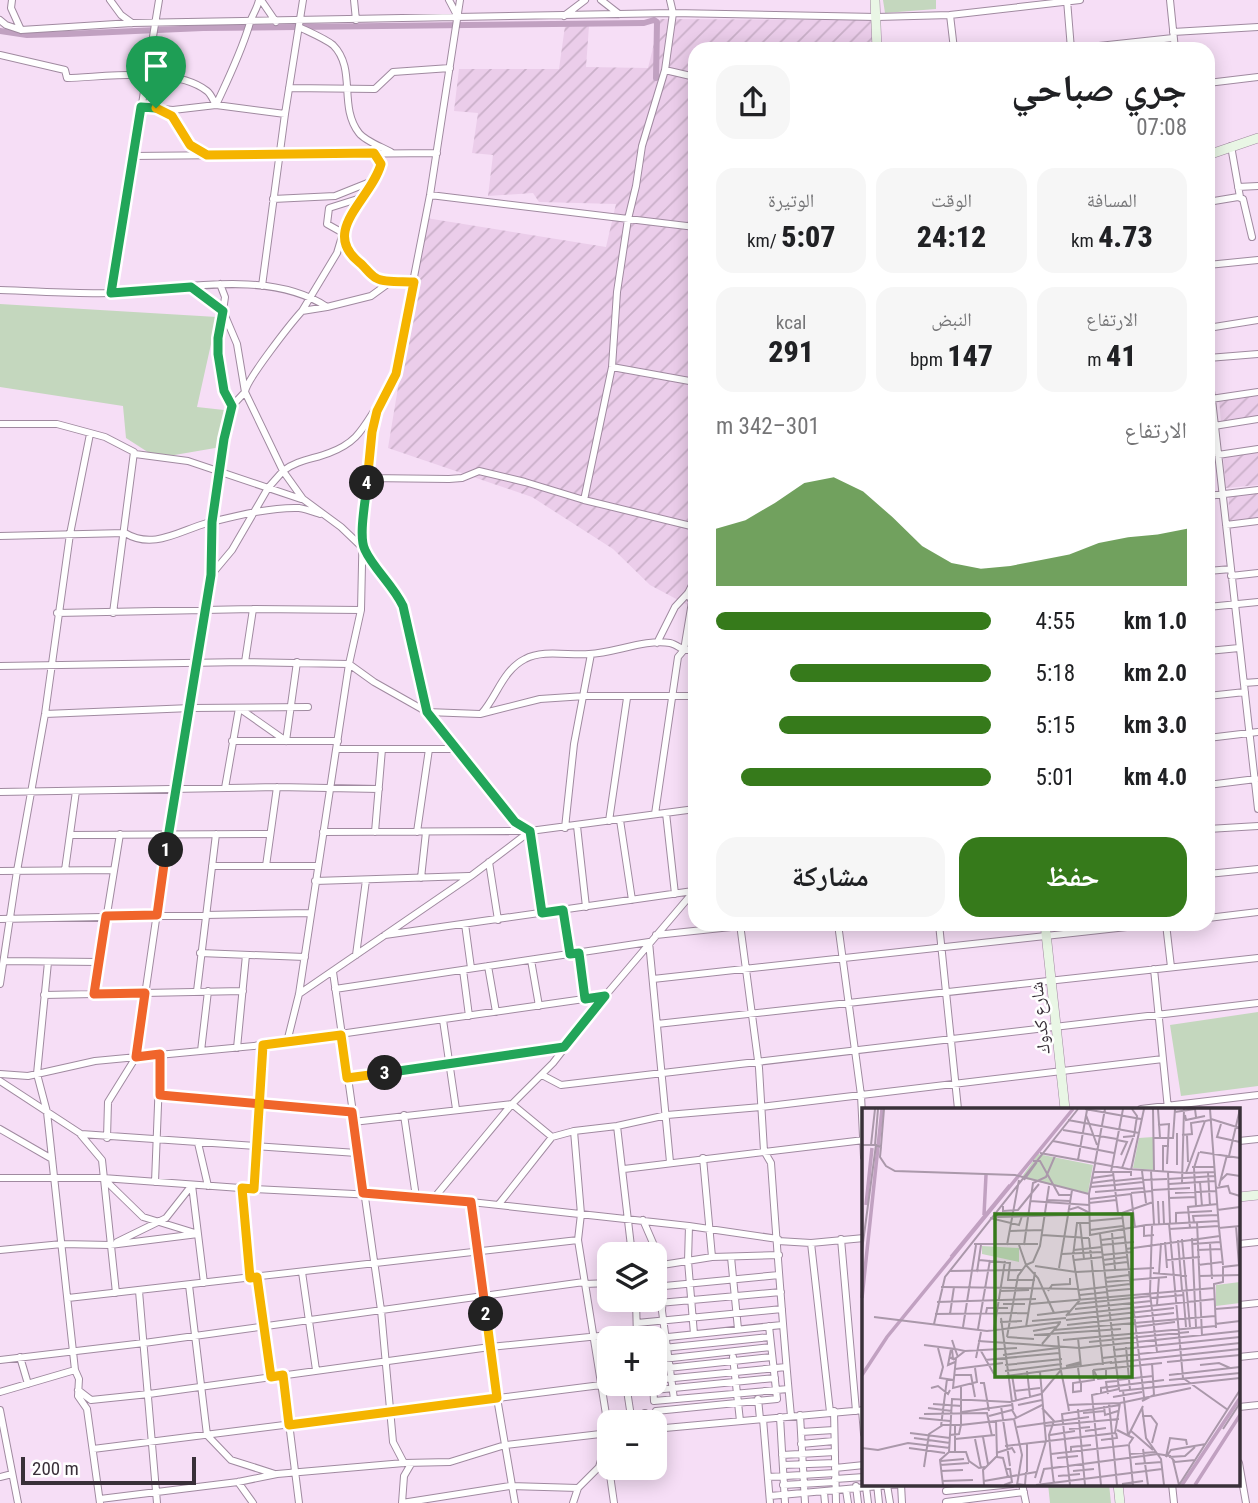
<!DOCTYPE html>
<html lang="ar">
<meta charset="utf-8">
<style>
:root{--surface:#fff;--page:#f6f6f6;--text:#202124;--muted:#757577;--accent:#367a1b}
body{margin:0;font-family:"Roboto Condensed","Noto Naskh Arabic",sans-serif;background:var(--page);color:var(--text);direction:rtl;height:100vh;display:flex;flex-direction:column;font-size:26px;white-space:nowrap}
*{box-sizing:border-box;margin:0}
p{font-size:23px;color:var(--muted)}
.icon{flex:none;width:38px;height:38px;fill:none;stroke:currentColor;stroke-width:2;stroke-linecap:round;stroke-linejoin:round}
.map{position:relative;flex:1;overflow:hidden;direction:ltr}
.side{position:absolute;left:688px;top:42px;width:527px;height:889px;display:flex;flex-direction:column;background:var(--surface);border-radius:21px;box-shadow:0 4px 18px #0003;direction:rtl}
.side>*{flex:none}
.buttons{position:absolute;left:597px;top:1242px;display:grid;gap:14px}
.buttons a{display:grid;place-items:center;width:70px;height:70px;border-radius:14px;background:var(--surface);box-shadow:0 4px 18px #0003;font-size:35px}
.scale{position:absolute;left:21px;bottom:18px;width:175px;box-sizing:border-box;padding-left:7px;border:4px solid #393039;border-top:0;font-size:19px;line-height:24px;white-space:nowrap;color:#393039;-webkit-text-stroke:5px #fff;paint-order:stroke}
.pin{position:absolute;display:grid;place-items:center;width:60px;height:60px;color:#fff;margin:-72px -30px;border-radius:50% 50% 50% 0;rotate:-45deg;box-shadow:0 0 7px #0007}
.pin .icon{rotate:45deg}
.km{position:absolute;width:35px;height:35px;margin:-18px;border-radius:50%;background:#222;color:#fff;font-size:19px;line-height:35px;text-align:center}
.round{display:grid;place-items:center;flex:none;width:74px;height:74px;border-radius:21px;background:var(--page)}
.headline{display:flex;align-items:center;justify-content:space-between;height:119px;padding:0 28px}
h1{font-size:38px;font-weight:800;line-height:52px}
.metrics{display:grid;grid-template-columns:repeat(3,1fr);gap:10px;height:119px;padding:7px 28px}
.metrics div{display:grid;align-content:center;border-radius:18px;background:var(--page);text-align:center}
.metrics b{font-size:30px;font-weight:800}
.metrics small{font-size:19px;font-weight:400}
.metrics p{font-size:19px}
.chart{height:196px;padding:14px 28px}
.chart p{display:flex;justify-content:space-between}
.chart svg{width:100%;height:126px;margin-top:7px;fill:var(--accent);opacity:.7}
.cta{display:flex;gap:14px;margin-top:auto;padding:14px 28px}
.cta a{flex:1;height:80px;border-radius:21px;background:var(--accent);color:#fff;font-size:28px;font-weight:800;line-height:80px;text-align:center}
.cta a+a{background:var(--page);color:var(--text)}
ul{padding:0 28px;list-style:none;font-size:23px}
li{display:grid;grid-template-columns:112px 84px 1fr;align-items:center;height:52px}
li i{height:18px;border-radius:9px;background:var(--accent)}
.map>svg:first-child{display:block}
.industrial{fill:url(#industrial-furrows)}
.green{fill:#c4d7be}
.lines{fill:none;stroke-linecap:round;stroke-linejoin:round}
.canal{stroke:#c1a1c1;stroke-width:6}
.street-casing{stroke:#a08aa0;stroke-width:8}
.secondary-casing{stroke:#a08aa0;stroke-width:10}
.street{stroke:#fff;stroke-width:6}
.secondary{stroke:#e9f6e5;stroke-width:9}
.split-1-casing{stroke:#fff;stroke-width:14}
.split-2-casing{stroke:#fff;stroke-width:14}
.split-3-casing{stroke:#fff;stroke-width:14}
.split-4-casing{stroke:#fff;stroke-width:14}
.split-5-casing{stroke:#fff;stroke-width:14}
.split-1{stroke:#22a559;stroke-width:9}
.split-2{stroke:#f0652b;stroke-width:9}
.split-3{stroke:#f5b400;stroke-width:9}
.split-4{stroke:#22a559;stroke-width:9}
.split-5{stroke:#f5b400;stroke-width:9}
.labels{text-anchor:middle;stroke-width:5;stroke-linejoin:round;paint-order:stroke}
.street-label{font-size:18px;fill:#393039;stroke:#fff}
.inset-river{fill:none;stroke:#c1a1c1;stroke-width:3.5}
.inset-road{fill:none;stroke:#aa98aa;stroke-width:2}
.view{fill:#367a1b;fill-opacity:0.15;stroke:#367a1b;stroke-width:3.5}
.inset-edge{fill:none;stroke:#393039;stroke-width:3.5}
</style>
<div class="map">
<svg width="1258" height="1503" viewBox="0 0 1258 1503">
<defs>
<pattern id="industrial-furrows" width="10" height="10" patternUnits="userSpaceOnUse" patternTransform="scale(1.75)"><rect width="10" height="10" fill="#ebcdea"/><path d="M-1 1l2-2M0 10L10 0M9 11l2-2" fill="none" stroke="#cab0c9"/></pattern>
</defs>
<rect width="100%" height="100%" fill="#f6def6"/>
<path class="industrial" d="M660,19l213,1v29h-178v560l-45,-24 -37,-36 -81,-52 -144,-49 38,-230 180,29 10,-43 -77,-2 -6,-9 -45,3 5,-41 -21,-2 6,-40 -24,-2 5,-42h100l6,-43h24l-3,41 62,1z
M1258,393v24l-37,6 -2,-24z
M1258,451v34l-32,3 -3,-32z
M1258,493v25l-30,4 1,-26z"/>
<path class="green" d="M883,0h53v9l-51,4z
M0,304l217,13 -20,90 27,3 -3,37 -64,11 -31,-20 -3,-32 -123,-19z
M1258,1012v74l-77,10 -11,-71z
M1048,1484h61l2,19h-61z"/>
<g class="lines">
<path class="canal" d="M0,31l27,4 40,-1 136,-6 441,-5 10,-3 3,2 -1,56"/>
<g class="street-casing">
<path id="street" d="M12,0l-1,8 10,22
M110,0l11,15 11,8
M261,0l15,22
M354,0l2,20
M449,0l9,17
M601,0l18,14
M1067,0l4,49
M1170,0l5,49
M950,15l4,34
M564,16l21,-16
M0,20l6,5 15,5 111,-7 541,-10 -3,-13
M299,27c10,5 25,11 34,18 24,24 5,61 26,88 6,8 23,14 32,19
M1173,32l85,-5
M1071,49l102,-11
M0,55l65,15 2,8c39,-1 108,-12 140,13 4,3 6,9 9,14
M665,70l30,7
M1208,83l50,-6
M289,88l86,1 18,-17 57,-4
M216,105c13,-28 24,-50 33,-79 2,-10 8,-16 10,-26
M141,107l32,3 43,-5 69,9
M161,110l11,6 18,29 17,10
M1231,146l9,51
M132,156l305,-3
M375,180l-31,49 -1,10 3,10 6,9 25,21 37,3
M1238,187l20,-1
M430,195l265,32
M273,199l62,-3 40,-16 6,-16 -7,-11
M1208,202l30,-5 5,2 9,38
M1208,265l50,-5
M220,284l5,13 -2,14 14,33 8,48 38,79c14,-11 31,-12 46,-18 27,-10 33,-23 47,-45 7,-12 14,-21 19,-34l35,-179 30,-195
M262,286l23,-172 18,-114
M191,287l32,24c-7,33 -7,64 9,95l13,-14c1,-12 47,-70 57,-81l25,-4
M0,290c37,1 75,4 112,3 67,-3 156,-25 215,14l44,-11 22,-16
M111,293l48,-293
M302,311l35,-58 6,-20 -16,-9 2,-16 35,-11
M1208,328l50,-8
M1208,358l50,-4
M1208,364l50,445
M612,367l83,15
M1211,399l47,-7
M0,424h57l48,13 29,15 -21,161
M1214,426l44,-7
M135,454l53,7 113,38
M1218,455l40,-6
M368,478l81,1 13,-1 17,-7 46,11 59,18 111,27
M1208,496l50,-6
M584,500l28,-133 5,-75 11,-73 8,-33 6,-40 23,-76 8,-57 204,4 73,-2 130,-15
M1226,525l32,-4
M0,536l125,-3c28,17 54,-2 82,-10 29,-7 63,-16 92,-15 7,1 15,4 21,6
M1208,571l23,-2
M211,574c2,-57 9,-112 21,-168
M1231,576l27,-3
M1208,607l50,-5
M57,613l196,-4 108,1
M657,643l18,-36 13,-14 7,-14
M1208,651l31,-3
M245,662l8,-53
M0,666l245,-4 104,2 25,18 53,30 53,2 60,-15 45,-3h110
M1244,683l14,-1
M1208,696l37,-4
M482,713c15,-17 21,-43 43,-54 18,-10 45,-3 64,-5 26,-1 55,-15 81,-11 5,1 10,5 14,7l8,-48 -4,-9
M45,714l146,-6 117,-1
M1208,738l50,-6
M232,741h106
M337,749h120
M1208,785l48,-6
M225,788l14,-80 47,33 11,-79
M0,792l277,-5 102,2
M666,813l9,81
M655,814l23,-157 6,-7h11
M620,820l12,80
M609,821l18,-123
M577,826l9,81
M565,828l9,-84 17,-90
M1208,829l50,-3
M323,832l207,-1 165,-22
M375,832l7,-83
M417,832l12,-83
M70,835l200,-1
M489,862l9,58
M212,866h106
M266,866l11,-79
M65,870l11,-79
M0,871l114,-1
M1208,874l50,-5
M421,878l5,-46
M315,881l154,-5
M563,910l7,44
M1208,918l50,-6
M0,919l310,-6
M465,924l6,44
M740,924l19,144 5,83 7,12c6,85 12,169 20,253
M838,924l23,171 3,62
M939,924l19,185
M1166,924l5,43
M385,935l308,-44
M656,935l103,-11
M200,953l105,4
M579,953l6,46
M356,955l10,-75
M531,960l8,46
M4,961l95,1
M48,962l-11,112 10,38 28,258 4,9 -1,17 9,13 13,94
M488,966l8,46
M1154,969l14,140
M463,970l6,46
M333,972l48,338 12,132 11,21
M653,979l501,-55
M0,984l17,-113 28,-157 25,-180 20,-100
M335,989l314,-47 21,220
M197,991l19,-157
M94,994l26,-160
M299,994l172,-118 58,-44
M44,995l199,-4
M443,1020l13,89
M657,1024l601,-66
M287,1042l12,-48 50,-330 12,-54 2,-91 9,-87 5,-21
M237,1048l9,-93
M201,1051l7,-60
M0,1074l28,2 67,-15 168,-16 342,-49
M542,1075l19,10 697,-82
M347,1078l217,-31
M0,1081l81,53 276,19
M160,1095l192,17
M1141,1109l117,-14
M404,1115l12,82
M353,1122l159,-18 40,33 22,-6 43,-5 50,-11 94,-8 402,-48
M617,1126l15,129
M0,1129l52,30
M81,1135l21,25 14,133
M107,1138l1,-36 28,-45 39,-268 16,-81 20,-133 21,-25 36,-62 15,-17 20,28 38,28 23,22 32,42 12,32 19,89 88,110 15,9 12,82
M1239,1141l19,-2
M198,1143l10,43
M703,1158l9,99
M624,1169l240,-29
M0,1178h103l151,11 180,9 255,28 89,13
M103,1178l40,39 52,16
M155,1182l5,-128
M192,1185l12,98
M242,1188l8,90
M254,1189l9,-144
M434,1198l78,-94 41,-41 52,-67 90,-106
M471,1202l26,196 18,105
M499,1204l53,-67
M643,1220l13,30 7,43 -1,18 12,88
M689,1226l-1,35 6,73
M841,1239l15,172
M778,1241l33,2 53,-5
M117,1242l49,-24 26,-33
M811,1243l19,169
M1239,1244l19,-2
M0,1250l62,-6 48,1 88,-11
M731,1257l7,72
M656,1266l56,-9 67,-2
M302,1272l14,98
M257,1277l14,100
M585,1284l24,-1
M189,1285l18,150 24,25 44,14
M654,1287l125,-12
M139,1291l18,212
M68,1298l510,-58
M636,1300l1,39
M637,1305l144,-13
M1239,1305l19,-2
M637,1323l145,-14
M649,1339l133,-14
M654,1349l116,-12
M20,1357l8,27
M733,1357l7,64
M1239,1357l19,-2
M0,1360l144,-17 440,-61
M654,1360l117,-13
M668,1368l104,-11
M283,1375l16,128
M654,1380l132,-13
M626,1384l6,39
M653,1384l1,17 134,-12
M78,1390l13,10 58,-6 341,-47 129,-13 1,5
M654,1390l121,-12
M0,1392l75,-22
M758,1399l2,20
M1239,1407l19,-2
M0,1410l18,93
M862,1410l2,24
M834,1411l2,92
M645,1413l1,10
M800,1415l5,88
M780,1417l5,86
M763,1419l7,84
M654,1429l210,-19
M657,1429l-1,-18 121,-12 -8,-73
M801,1432l33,-2
M801,1444l33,-3
M607,1447l2,19
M93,1449l516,-65
M782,1455l53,-3
M1239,1463l7,40
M783,1465l52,-2
M609,1468l5,35
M835,1468l29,-3
M0,1477l12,-3
M768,1477l67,-4
M835,1479l29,-2
M238,1482l15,21
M877,1484l2,19
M1022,1484l4,19
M1172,1484l2,19
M783,1485l52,-3
M887,1485l3,18
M856,1486l2,17
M866,1487l2,16
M846,1490l2,13
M946,1491l66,-7
M824,1492l1,11
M770,1496l131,-12 1,19
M100,1499l138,-17 39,-8 127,-11 46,-1 55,-17 104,-12
M946,1502l78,-10
M402,1503l108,-17 68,2
M402,1503l2,-27 7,-12
M573,1503l5,-15 21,-21 10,-34 -31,-193 3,-26 -7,-83"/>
</g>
<g class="secondary-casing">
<path id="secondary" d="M875,0l2,49
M1208,155l50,-17
M1045,924l20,185
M1239,1197l19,-2
M1118,1484l2,19"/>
</g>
<use href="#street" class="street"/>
<use href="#secondary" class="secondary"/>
</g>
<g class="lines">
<g class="split-1-casing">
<path id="split-1" d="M156,108l-15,-1 -30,186 80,-6 32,24 -5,27v16l6,37 8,15 -8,33 -12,83 -1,53 -45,275"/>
</g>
<g class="split-2-casing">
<path id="split-2" d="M166,850l-9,65 -51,1 -12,78 51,-1 -9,64 24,-3v41l192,17 11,81 108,9 15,112"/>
</g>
<g class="split-3-casing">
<path id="split-3" d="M385,1073l-38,5 -6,-43 -78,10 -9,144 -12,-1 8,90 7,-1 14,100 12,-2 6,50 208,-27 -11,-84"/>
</g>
<g class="split-4-casing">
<path id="split-4" d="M367,483c-1,17 -9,53 -2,67 8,18 28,35 38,56l24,106 88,110 15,9 12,82 21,-3 7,44 9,-1 6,46 20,-3 -41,51 -179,26"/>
</g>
<g class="split-5-casing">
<path id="split-5" d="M156,108l16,8 18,29 17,10 167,-2 7,11c-10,36 -62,67 -21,99 5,4 10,12 16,15 8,5 28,3 38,4l-18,92 -19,37 -5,21 -5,51"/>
</g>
<use href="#split-1" class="split-1"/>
<use href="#split-2" class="split-2"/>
<use href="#split-3" class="split-3"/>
<use href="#split-4" class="split-4"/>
<use href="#split-5" class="split-5"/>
</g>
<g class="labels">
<g class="street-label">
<text transform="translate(1040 1018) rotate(-96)" y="6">شارع كدوك</text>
</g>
</g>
<g transform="translate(862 1108)">
<rect width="378" height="378" fill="#f6def6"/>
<path d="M291,29v33l-20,-2 6,-30zM176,46l55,11 -5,28 -67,-15zM378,174v21l-24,3v-21z" fill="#c4d7be"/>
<path d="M120,138l37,2v14l-37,-8z" fill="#c4d7be"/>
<path class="inset-river" d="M4,97l6,-57M122,107l2,-40M89,149l59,-72M0,190l20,-189M0,267l25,-38 186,-228M320,377l58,-87M333,377l45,-70"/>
<path class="inset-road" d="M16,1l-3,36 6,2 -1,10 6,9 9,5 120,4 74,19M223,1l56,10M291,1l1,62M296,1l2,29M348,1l9,119 21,-2M313,4l20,-3 1,8M224,7l11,30M323,7l1,5 19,-4M349,11l29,9M206,12l71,13M359,16l-4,13 23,5M296,17l11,-1 -2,40M201,22l54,9M315,25v32M320,27l10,-1 -1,-11 13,-2M325,27l1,27M261,29l11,-1 3,-20 -5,-7M292,30h19l2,-29M255,32l10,2 -6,13M191,33l61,12M0,37h14l-14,105M9,37l4,-36M19,38l3,-37M338,44l40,6M178,45l88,16 58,4 19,-52 5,-1M367,48l11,-47M216,52l9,-50M171,53h7l19,34h12M233,55l10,-54M330,59h22M260,60l11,-30M269,62l13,-61M280,63l4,32M289,63l3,53M231,64h38v4M249,64l12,-63M251,64l5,41M301,64v-26h6M306,64l2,51M346,64l2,34M324,65l28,-1M230,70l22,-3M306,71l47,-3M162,72l13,-18M281,72l24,-1M359,72l6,-6 13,2M252,73l29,-3M338,74l2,24M229,75l23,-3M320,75l2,-74M307,76l46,-3M253,77l28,-3M357,78l8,-31M228,79l25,-2M354,80l12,-2 2,7 10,3M290,82l38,-2M233,84l49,-4M269,85l21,-2M313,85l41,-2M269,86l4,34M307,90l27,-1M227,91l42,-5M185,92l23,1M168,93l59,4M296,93l1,23M301,93l1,23M227,95l27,-3M141,98v5l15,-1 21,-26M334,98l-2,-38 5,-16M206,102l10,-3 12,6M355,102l23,-3M132,104l4,5 70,-2 4,-25M260,105l22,184M128,110l29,7 3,-9M228,113l33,-3M332,114l-1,-6 25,-1M335,114l5,114M218,115l4,36M307,115l14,155 45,32M314,115v-10l36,-2M282,117v11l10,-1M290,117l-2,68 7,59M374,118l3,39M328,120l-2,-21 30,-3M357,120l4,37M307,121l50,-3M228,122l33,-4M148,123l33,-1M250,125l3,36M238,126l19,155 -27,6 9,90M180,127l47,3M228,127l56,-10 73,-4M228,128l-1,-42 6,-30M227,130l14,127M330,130l4,89M320,131l8,88M239,132l24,-3M316,132l4,50M303,134l2,26M348,135l2,36M112,136h64M330,136l28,-2M145,137l12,-65M157,137l7,20 7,-3 7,-16 9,-60M162,137l9,-62 13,-6 9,-21M239,137l33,-3M264,141l94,-13M212,142l28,-3M335,142l24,-1M200,146l40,-2M240,147l31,-3M117,152l31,3 -2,17M212,152l29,-3M241,152l24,-3M304,152l34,-3M241,157l24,-3M336,157l24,-3M173,158l41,6 78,-4M197,160l9,-53 54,-2 31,-11M88,163l72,-1M115,164l4,-27M291,165l34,3M297,166l2,-31M337,168l41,-1M243,170l24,-3M145,172h28M243,174l62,-5M79,179l138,2M217,182l51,-6M321,182l3,37M138,183l29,-1M186,183l4,-6 18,-1v-6M245,183l23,-2M218,187l27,-3M289,190l33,-3M75,194l99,-3M141,196h22M168,196l184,-16M214,196l75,-8M295,197l2,-28M213,201l76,-8M353,201l25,-2M124,205l1,-5h21M73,206l94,-1M88,206l4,-27M175,207l33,-4M204,207l149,-16M204,208l14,-16 -7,-44 4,-33h13M12,209l113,14 74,-9M139,210l12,92M204,212l108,-12M170,213l34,-3M138,214l22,-1M72,216l11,-47 133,-168M353,216l25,-3M205,217l107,-12M101,219l13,-82M164,219l9,-55M273,219l40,-5M354,220l-2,-44 9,-2v-15l17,-2M116,221l12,-69M132,222l11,-69M192,222l161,-14M171,223l23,-4M172,227l87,-6M145,229l11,-61 8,-11 12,13 16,35M145,229l27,2M216,230l3,29M90,232l3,9 10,2 52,-3M201,232l153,-14M116,233l102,7M227,234l100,-10M180,236l18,-21M62,237l31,4 3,8M264,239l4,43M76,240l5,19 -3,11 14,2M218,240l160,-17M89,241l-3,16 7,-3M90,241l1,10 -4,-2 7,2M251,242l127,-13M103,243l-9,7 -3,30 24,-6 -2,-14M119,243l13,23M141,247l55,-7M114,250l5,-26M240,250l138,-15M123,252l74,-7M219,254l-15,4 15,-2M305,254l73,-7M248,255l130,-14M143,257l57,-6M338,257l19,-2 11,5M216,260l2,14 14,-2 -1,-10M93,261l48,-6M231,262l69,-7M143,263l57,-7M165,263l3,26M199,263l7,34M232,263l4,8 8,-1v-8M92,267h17l4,22M150,267l4,25M307,267l71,-8M144,268l106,-14M255,272l36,-4M307,272l71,-7M218,274l-7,1v9l8,-1v-10M118,275h4l5,28M69,280l7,-2 10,8 2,-4M261,282l5,45M152,283l26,-3M257,283l121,-13M239,285v-5l63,-8M246,286l-2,-12 11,-1M251,289l29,-5M280,293l12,-6 -2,-32M247,295l8,82M71,296l29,2M156,297l24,-5M139,298l9,60M242,298l1,9 13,-4M280,299l4,31 15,21 3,26M66,300l24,3M180,300l12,13 -5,14 3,33 106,-14 12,2 5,6 20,-2M216,301l7,76M207,303l-1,-6 52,-2 71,-15M100,304l50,-7M221,305l22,-2M62,306l63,-1 5,23M127,308l23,-6 4,7M280,308h9l6,8 -5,19M57,310l31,3M152,311l8,36 -5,30M79,318l6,-47M93,318v26M182,318l75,-7M155,319l72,-10M207,321l21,-2M361,321l17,-26M255,322l16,8 -4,6M223,323l21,-3M269,323l22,19M48,325l40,5M88,327l2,-36 58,3 31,-8 20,-24 -3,-34M188,327l25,-4M266,328l15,-30M121,329l5,27M52,330l36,5M93,331l40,-4M113,331l6,29M239,332l16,-2 -1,-5M325,337l-1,-5 -16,-2 -4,19 5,-7 35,-6M143,338l110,-13 5,-30M0,340l16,2 30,-7 42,5M47,340l36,5M281,341l5,36M209,343v-4l20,-2M134,345l16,-5 3,5M189,346l78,-9 4,40M268,346l26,-2M135,349l6,1 5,19M307,349l16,-1 10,-9M195,350l21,-2M311,352l6,25M79,353l23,-2M273,356l27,-2M78,357l29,-2M62,359l5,-33 14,-9h18v-38M123,359l-6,1 -10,-7 -3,-9h-17l1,-17 9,-1 2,-9 53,-6 28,-14M79,363l22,-1M211,363l21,-2M165,364v-29M196,368l22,-2M173,370l11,-37 -6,-69M80,373l31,-1M122,373l52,-9M178,375l4,-14 8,-1 2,16M155,376l8,1 1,-13M260,376l21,-3M81,377l-3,-25 9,-8M122,377l-1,-15 14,-14 -1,-36M142,377l8,-3 -2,-13h-5M174,377l126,-16M208,377l-8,-71 58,-9M317,377l61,-95"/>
<path class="view" d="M133,106h137v163h-137z"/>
<rect width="378" height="378" class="inset-edge"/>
</g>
</svg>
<div class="buttons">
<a><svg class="icon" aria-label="layers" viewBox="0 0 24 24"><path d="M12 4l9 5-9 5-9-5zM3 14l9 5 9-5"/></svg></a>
<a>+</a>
<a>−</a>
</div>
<div class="scale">200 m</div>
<div class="pin" style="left:156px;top:108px;background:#1e9e55"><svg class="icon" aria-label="arrive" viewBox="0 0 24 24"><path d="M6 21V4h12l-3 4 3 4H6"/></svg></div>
<b class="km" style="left:166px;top:850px">1</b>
<b class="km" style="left:486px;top:1314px">2</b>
<b class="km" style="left:385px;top:1073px">3</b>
<b class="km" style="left:367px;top:483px">4</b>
<section class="side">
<div class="headline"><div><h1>جري صباحي</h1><p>07:08</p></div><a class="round"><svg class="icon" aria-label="share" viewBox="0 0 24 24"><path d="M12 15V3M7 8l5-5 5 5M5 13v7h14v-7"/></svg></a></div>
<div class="metrics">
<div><p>المسافة</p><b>4.73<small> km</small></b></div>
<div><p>الوقت</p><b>24:12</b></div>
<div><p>الوتيرة</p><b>5:07<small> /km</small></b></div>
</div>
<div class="metrics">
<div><p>الارتفاع</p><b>41<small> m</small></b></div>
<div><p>النبض</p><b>147<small> bpm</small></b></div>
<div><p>kcal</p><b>291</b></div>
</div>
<div class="chart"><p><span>الارتفاع</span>301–342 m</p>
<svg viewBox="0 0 160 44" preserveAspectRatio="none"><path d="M0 44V24L10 21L20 15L30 8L40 6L50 11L60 20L70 30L80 36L90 38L100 37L110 35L120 33L130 29L140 27L150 26L160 24V44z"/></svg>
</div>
<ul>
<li><b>1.0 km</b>4:55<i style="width:100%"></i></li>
<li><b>2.0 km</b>5:18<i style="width:73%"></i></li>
<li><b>3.0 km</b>5:15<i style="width:77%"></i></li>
<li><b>4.0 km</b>5:01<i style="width:91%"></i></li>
</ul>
<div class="cta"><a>حفظ</a><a>مشاركة</a></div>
</section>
</div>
